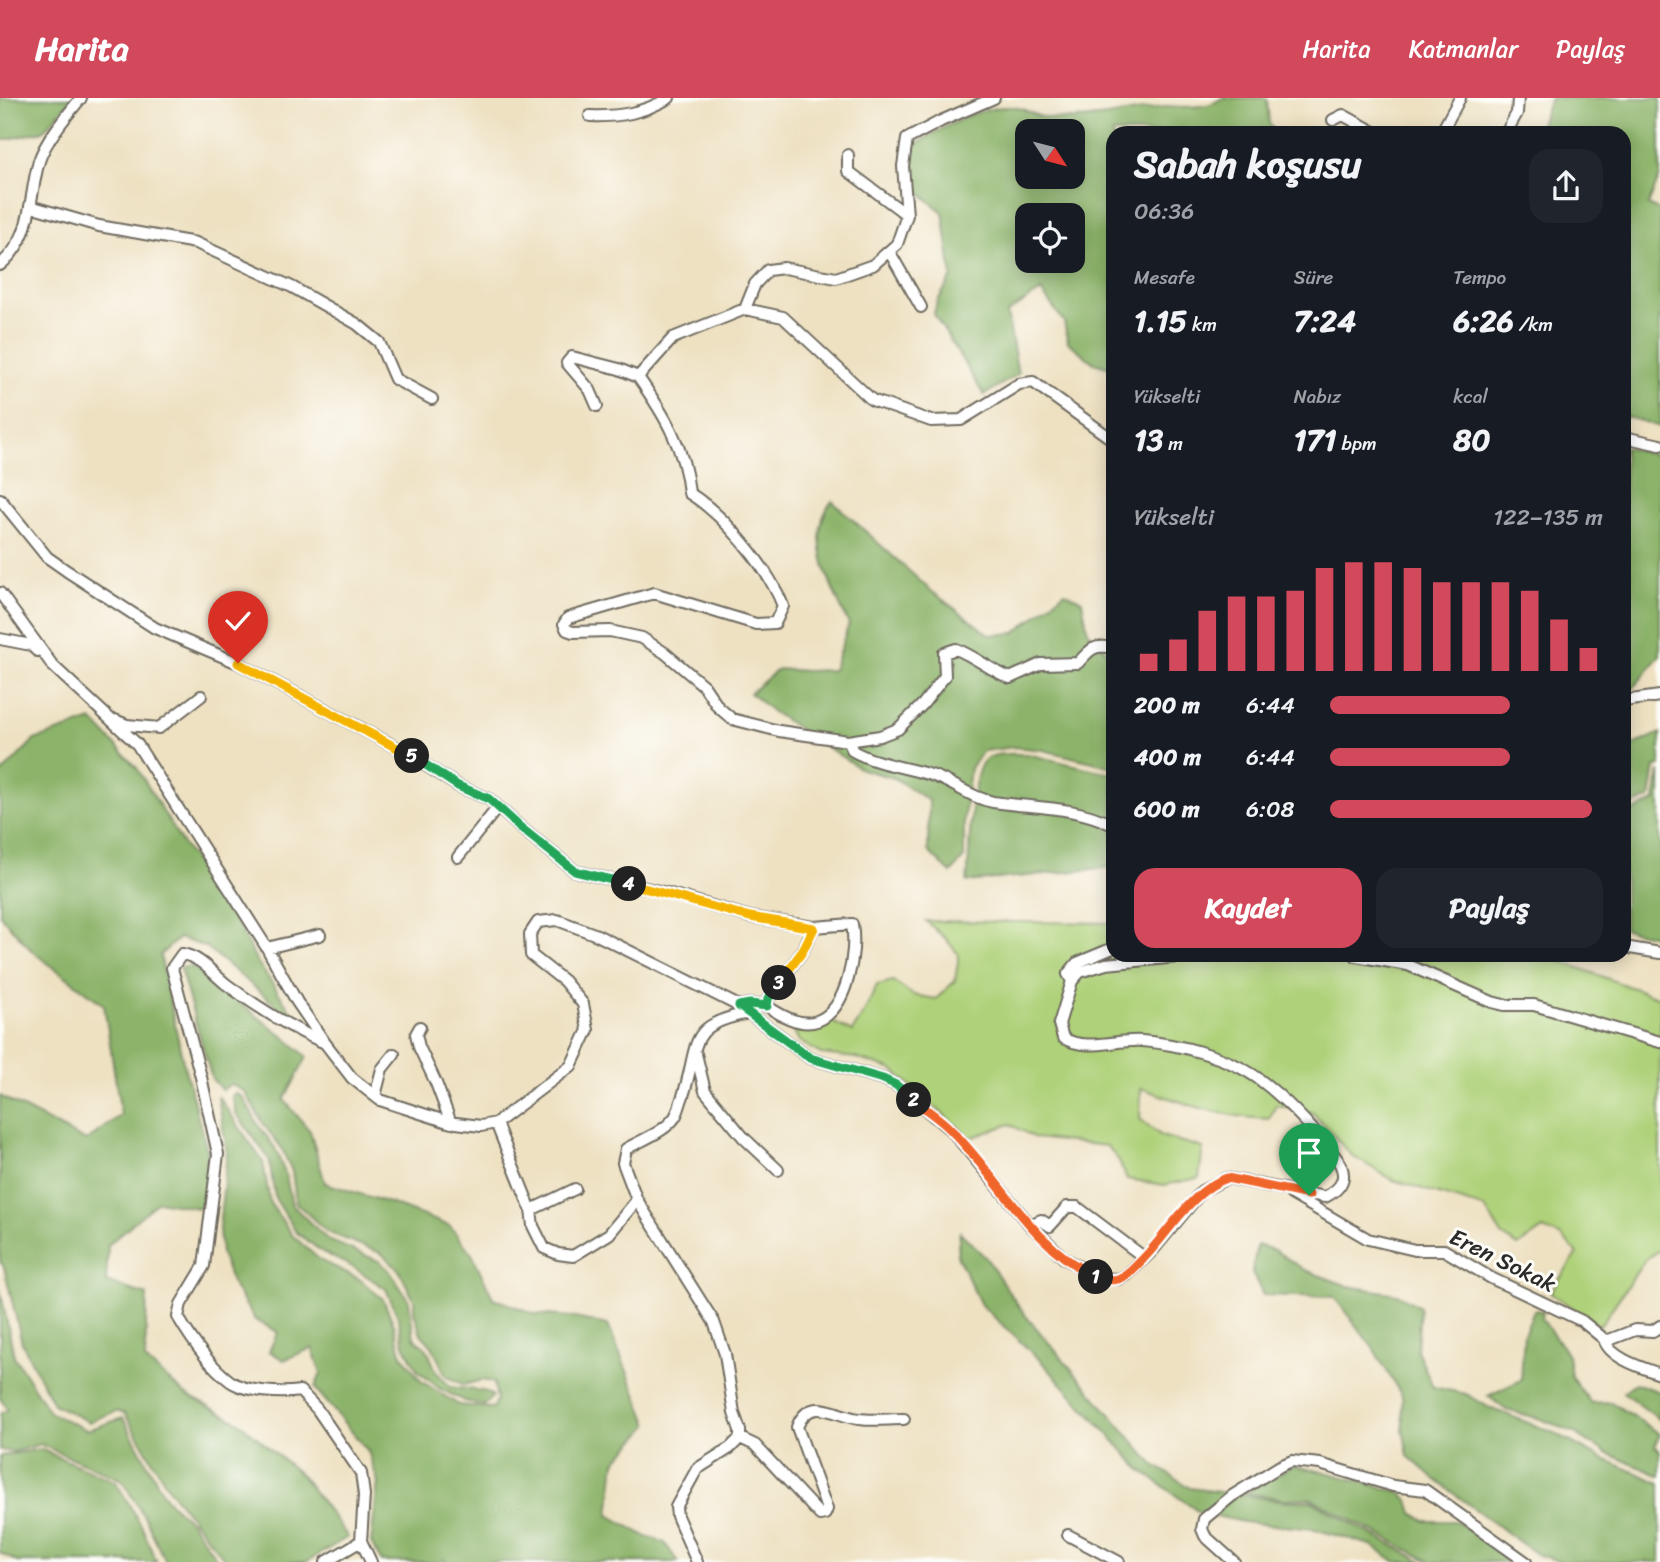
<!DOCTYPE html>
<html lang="tr">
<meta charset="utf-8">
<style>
:root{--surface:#171b24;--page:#20242c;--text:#f1f3f6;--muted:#9ea1a6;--accent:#d1495b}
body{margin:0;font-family:Sriracha,sans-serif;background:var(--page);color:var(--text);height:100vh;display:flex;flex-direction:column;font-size:26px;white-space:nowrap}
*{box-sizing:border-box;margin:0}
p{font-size:23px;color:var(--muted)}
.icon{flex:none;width:38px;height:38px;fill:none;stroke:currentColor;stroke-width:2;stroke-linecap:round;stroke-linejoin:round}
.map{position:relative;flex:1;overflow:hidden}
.details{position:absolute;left:1106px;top:28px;width:525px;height:836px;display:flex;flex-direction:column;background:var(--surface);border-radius:21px;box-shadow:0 4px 18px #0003}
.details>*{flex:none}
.needle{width:46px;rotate:126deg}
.buttons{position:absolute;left:1015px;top:21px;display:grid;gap:14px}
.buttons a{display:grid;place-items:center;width:70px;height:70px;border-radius:14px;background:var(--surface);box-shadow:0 4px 18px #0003;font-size:35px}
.pin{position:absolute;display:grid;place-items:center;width:60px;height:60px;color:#fff;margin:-72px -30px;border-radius:50% 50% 50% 0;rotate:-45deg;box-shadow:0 0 7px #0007}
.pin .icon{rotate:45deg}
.km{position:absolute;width:35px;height:35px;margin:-18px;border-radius:50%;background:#222;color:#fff;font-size:19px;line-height:35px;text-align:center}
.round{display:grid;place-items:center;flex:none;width:74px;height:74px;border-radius:21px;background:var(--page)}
.summary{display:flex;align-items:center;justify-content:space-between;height:119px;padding:0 28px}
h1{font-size:38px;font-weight:700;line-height:52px}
.figures{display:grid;grid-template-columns:repeat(3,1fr);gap:10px;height:119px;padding:7px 28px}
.figures div{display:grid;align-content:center}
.figures b{font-size:30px;font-weight:700}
.figures small{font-size:19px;font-weight:400}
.figures p{font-size:19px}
.chart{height:196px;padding:14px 28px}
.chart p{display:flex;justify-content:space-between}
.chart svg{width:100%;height:126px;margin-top:7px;stroke:var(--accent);stroke-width:6}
.action{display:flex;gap:14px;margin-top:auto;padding:14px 28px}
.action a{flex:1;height:80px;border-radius:21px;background:var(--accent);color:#fff;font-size:28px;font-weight:700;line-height:80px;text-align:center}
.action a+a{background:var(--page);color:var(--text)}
ul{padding:0 28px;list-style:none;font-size:23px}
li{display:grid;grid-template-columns:112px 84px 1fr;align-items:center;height:52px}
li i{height:18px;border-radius:9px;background:var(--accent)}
header{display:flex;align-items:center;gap:42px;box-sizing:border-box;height:98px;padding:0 35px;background:var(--accent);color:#fff}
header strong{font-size:33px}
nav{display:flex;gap:38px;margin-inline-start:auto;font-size:24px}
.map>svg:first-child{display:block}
.green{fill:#afd179;stroke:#6d7e52;stroke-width:2}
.forest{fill:#8bb369;stroke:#5b6f4a;stroke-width:2;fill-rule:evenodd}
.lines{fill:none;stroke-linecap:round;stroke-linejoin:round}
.minor-casing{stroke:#6f6b60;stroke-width:14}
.minor{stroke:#fff;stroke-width:10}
.split-1-casing{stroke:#fff;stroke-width:14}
.split-2-casing{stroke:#fff;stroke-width:14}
.split-3-casing{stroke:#fff;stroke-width:14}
.split-4-casing{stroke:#fff;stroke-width:14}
.split-5-casing{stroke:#fff;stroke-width:14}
.split-6-casing{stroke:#fff;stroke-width:14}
.split-1{stroke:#f0652b;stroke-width:9}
.split-2{stroke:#f0652b;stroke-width:9}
.split-3{stroke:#22a559;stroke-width:9}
.split-4{stroke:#f5b400;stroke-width:9}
.split-5{stroke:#22a559;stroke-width:9}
.split-6{stroke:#f5b400;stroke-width:9}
.labels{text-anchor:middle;stroke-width:6;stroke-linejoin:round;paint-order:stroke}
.street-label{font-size:23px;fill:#2b2b2b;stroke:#fdfcf7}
</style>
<header>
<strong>Harita</strong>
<nav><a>Harita</a><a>Katmanlar</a><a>Paylaş</a></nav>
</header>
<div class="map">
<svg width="1660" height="1464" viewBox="0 0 1660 1464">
<rect width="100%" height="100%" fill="#fdfcf7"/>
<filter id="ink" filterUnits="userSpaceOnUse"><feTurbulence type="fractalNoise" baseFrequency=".0143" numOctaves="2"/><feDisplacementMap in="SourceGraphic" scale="14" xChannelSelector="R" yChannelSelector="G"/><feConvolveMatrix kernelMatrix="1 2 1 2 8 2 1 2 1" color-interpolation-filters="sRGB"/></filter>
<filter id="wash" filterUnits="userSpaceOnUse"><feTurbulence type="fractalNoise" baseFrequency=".00686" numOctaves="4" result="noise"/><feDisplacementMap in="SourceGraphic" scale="28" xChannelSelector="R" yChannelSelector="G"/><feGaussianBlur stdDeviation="1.57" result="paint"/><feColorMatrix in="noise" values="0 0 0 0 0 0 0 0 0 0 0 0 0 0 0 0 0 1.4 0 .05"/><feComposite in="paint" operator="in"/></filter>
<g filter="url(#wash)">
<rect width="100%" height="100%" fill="#eee1c2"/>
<path class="green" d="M926,823l187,2v33h434l113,42v251l-15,11 -45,66 -50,-33 27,-40 -15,-16 -19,-8 -25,17 -16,-11 -17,-27 -92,-28 -41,-24 -40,-44 -36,-7 -7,14c-48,-2 -84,-15 -128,-31l-1,31 21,17 42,12 -4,30 -35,7 -37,-6 -9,-20 -11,-13 -72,-8 -25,-14 -40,14 -77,-68 -37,-12 -35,-4 -22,-13 -8,-15 23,3 17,-8 21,11 13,-21 12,-26 16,-4 20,14 23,4 19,-18 4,-26 -13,-16z"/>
<path class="forest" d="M0,0h73l-30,33 -43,10z
M1222,0h45l2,25 6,10h-162v236l-19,-6 -26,-21 -4,-20 -23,-31 -34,22 11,61 -34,21 -50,-81 3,-12 15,-25 -9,-65c-30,-23 -31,-25 -33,-63 23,-17 78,-49 108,-41 7,1 13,5 20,8 10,3 25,3 37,3 31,-1 60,-9 90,-12 20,-2 39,4 57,-9zM1027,33h46v46h-46zM1027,117h46v46h-46z
M1551,0h109v78l-12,29 12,6v216l-36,-11v-283h-88z
M1624,349l36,9 -2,39 2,1v159l-28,35h-8z
M832,403l98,89 60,45 25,-2 50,-41 17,9 6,31 25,26v109l-70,-17 -29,-3 -31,4 -13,17 -6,51v39l-13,15 -23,-22 1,-50 -35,-23 -33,-9 -88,-57 -23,-19 28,-24 28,2 27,-1 16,-46c-17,-35 -45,-88 -17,-123z
M92,622l45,48 45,75 48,66 26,51 46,67 -96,-80 -27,-9 -19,17 23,107 25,91 -4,56 -46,-8 -50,44 -2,37 41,13 -2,65 40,34 54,28 63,54 46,61 -42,25h-79l-57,-71 -45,-77 -9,-3 -27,11 -36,-18 -31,-61 -18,-76 -4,-5v-166l86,45 35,-26 -17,-110 -71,-53 -33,-37v-140l34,-35z
M1660,635v33l-5,1 -5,31 -26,11v-59z
M1027,656l86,20v93l-146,15c3,-24 2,-109 18,-122 11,-8 29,-6 42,-6z
M1659,674h1v165l-36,-8v-113l31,-15z
M192,868l96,74 19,17 -23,43 26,31 15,52 67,21 58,22 22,28 21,44 42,16 35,3 38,8 41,100 -34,37 -6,53 38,22 17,5 14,20h-232l-3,-3 -3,3h-58l-11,-19 7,-61 -10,-31 -53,-63 6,-15 -9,-25 -28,12 -15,-9 9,-19 -23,-12 -22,-35 -12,-31 -2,-25 8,-76 -9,-57 45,66 7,41 23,33 27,24 38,18 25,21 11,26 7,28 20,28 38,24 34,3 4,-9 -3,-16 -12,-3 -18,5 -18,-9 -14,-30 -11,-12 -7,-22v-12l-15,-30 -18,-17 -54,-21 -31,-29 -4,-32 -11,-24 -17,-22 -19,-33 -14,-8 -9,6 -10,-11 -32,-111z
M235,995l8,4 14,26 18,25 11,28 6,29 36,35 51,21 10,9 20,31 5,37 13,11 9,22 14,16 34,4 9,5 -9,9 -19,-4 -25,-12 -22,-18 -14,-26 -7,-31 -11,-25 -33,-22 -31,-15 -26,-20 -21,-34 -6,-39 -33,-46 -4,-17z
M960,1134l26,26 38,56 128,149 38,25 96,13h25l112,61h-27l-25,-17 -57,-16 -71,-7 -44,-10 -57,-41 -102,-111 -59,-55 -24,-50z
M1257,1147l17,5 31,20 43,16 49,8 23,13 -3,43 16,37 33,7 24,14 62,24 45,24 63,27v79h-98l-26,-8 -103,-76 -25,-22 -5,-27 -1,-33 -29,-48 -39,-51 -71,-2 -11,-23z
M0,1191l14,67 36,57 37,17 36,-12 43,81 25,23 28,40h-53l-21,-44 -23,-38 -82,-36 -27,8 -13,-2v-36l8,-5 -8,-10z
M1534,1212l9,1 -1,8 26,36 3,21 20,27 20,-1 49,32 -5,12 5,5v25l-53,-23 -34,-21 -32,-13 -35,-9 -18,-14 33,-16 3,-46z
M1635,1285l25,9v28l-37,-28z
M40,1351l76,33 25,43 16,37h-140l-17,-9v-97z
M1293,1368l32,6 74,20 10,8 4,13 12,8h31l51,35 -1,6h-75l-121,-64 -25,1 -40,-6z"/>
</g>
<g filter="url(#ink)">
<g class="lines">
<g class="minor-casing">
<path id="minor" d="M590,18c30,1 53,-3 79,-18
M1333,22l10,-5 33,18
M1441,35l19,-35
M1506,35l11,-20 1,-15
M848,57v16l59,44
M30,108l69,20 97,17 96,44 65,37 22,18 16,37 37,20
M889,153l32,56
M0,167c34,-28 28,-66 39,-104 6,-20 29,-47 42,-63
M745,211l38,8 89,83 59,21 30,-1 58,-36 14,-2 80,58
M638,279c26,37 47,71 51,116 35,22 79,74 94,113l-8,17 -19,1 -102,-31 -86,25 -4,6 3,6 6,2 37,-1 32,7 23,15 39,33 14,21 14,12 47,12 69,10 5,10c25,14 54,16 81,25 20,7 37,22 59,26 40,6 83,4 120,23
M597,308l-7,-16 -23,-27 5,-6 47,12 19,8 35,-39 72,-29 10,-25 13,-14 16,-2 52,10 37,-13 24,-21 10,-29 -4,-49 4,-27 34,-18 53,-23
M1624,339l36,8
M0,401l47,58 20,14 88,57 83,35 167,89 53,34 31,13 32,29 54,43 92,22 83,24 64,10
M0,495l53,73 84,78 130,204 30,54 28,41 27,35 28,22 68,22 33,4 15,-3 75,-57 17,-36 -5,-26 -19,-23 -33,-26 -1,-21 8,-12 19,-2 40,15 142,71 71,52 73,21 13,6 56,46 78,94 34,33 34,20 21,1 8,-4 26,-25 49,-59 25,-13 98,19c20,-10 24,-24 9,-42 -22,-28 -47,-55 -75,-76 -30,-22 -80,-35 -117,-38 -27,-2 -54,11 -79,-3l-4,-14 13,-43 8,-9 26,-8 82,-8
M0,541l31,6 6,6
M1624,603l36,-5
M115,622l12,5 32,3 42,-32
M848,643l32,-5 18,-7 25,-25 22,-28 -1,-23 12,-4c20,8 34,21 54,29l31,-14 37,-1c12,-14 16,-19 35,-15
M458,759l40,-50
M1624,849l36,6
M267,850l53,-13
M1356,858l52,9 84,37 12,3h30l126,37
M1072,883l-4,-7 9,-11 36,-15
M739,908l11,-2 17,2 1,-7 34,-47 12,-25 38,-3c5,27 -4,86 -35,97 -17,6 -37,-6 -50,-15
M420,929l-4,7 3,13 17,36 15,40
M325,945c-35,-15 -68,-36 -99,-59 -14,-11 -25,-27 -44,-30l-10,14 29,109 17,77 -14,112 -23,38 -3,13c13,22 32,49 52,64 15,11 52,13 70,10l17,18 44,64 3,22 -3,46 10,21
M696,956l9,37 39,47 34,32
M375,998l7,-27 12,-15
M496,1025l35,87 2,16 11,22 14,6 15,2 36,-22 28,-34 77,122 11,32 9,59 6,17v8l-10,10 -33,21 -21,38 1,9 20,46
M1291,1096l77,45 47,11h29l47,28 91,43 22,18 5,1 26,-10 18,1 7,-5
M637,1102l-14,-37 3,-14c15,-9 39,-17 49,-32 4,-6 5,-14 8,-21 17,-52 2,-71 66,-83
M531,1112l44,-21
M1030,1127l11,-5 9,6 17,-19h10l68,51
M1604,1241c5,19 39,29 56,35
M740,1340l15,7 65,70 5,-1 2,-5 -30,-82c13,-33 38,-11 62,-8 14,2 30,0 45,0
M1068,1437l51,27
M326,1464l35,-21
M1234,1464l-29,-26 -3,-7 2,-10 28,-23 48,-30 12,-5 28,3 73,22 32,4 101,72"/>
</g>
<use href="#minor" class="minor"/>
</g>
</g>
<g class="lines" filter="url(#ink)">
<g class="split-1-casing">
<path id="split-1" d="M1096,1179c7,2 15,4 22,2 9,-2 16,-11 22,-17 27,-26 51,-72 87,-84l82,17"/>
</g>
<g class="split-2-casing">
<path id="split-2" d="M914,1002c12,10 27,19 38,31 48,48 80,116 144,146"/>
</g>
<g class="split-3-casing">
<path id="split-3" d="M779,885l-11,16 -1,7 -17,-2 -11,2 71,52 73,21 13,6 18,15"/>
</g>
<g class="split-4-casing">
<path id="split-4" d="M629,786l121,33 64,11 -12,24 -23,31"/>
</g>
<g class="split-5-casing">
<path id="split-5" d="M412,658l46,30 31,13 32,29 54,43 54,13"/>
</g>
<g class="split-6-casing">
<path id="split-6" d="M238,565l174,93"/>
</g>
<use href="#split-1" class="split-1"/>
<use href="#split-2" class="split-2"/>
<use href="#split-3" class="split-3"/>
<use href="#split-4" class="split-4"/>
<use href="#split-5" class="split-5"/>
<use href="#split-6" class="split-6"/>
</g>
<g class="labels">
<g class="street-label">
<text transform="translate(1503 1162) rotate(26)" y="8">Eren Sokak</text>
</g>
</g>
</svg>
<div class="buttons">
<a><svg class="needle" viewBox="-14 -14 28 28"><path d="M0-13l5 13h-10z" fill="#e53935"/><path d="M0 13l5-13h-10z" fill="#9ea1a6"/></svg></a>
<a><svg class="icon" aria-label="locate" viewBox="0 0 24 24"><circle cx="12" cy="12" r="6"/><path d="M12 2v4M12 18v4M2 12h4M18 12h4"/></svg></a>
</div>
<div class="pin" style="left:1309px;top:1097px;background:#1e9e55"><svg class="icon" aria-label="arrive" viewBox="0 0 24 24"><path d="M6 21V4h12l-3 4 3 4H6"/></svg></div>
<div class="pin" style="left:238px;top:565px;background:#d93025"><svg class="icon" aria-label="check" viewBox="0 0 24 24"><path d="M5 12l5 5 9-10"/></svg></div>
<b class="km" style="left:1096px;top:1179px">1</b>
<b class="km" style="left:914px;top:1002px">2</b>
<b class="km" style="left:779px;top:885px">3</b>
<b class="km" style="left:629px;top:786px">4</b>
<b class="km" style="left:412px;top:658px">5</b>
<section class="details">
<div class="summary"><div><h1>Sabah koşusu</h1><p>06:36</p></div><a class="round"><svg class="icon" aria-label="share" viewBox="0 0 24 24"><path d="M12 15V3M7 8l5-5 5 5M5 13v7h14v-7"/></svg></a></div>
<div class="figures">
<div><p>Mesafe</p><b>1.15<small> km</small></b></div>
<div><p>Süre</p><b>7:24</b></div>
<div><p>Tempo</p><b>6:26<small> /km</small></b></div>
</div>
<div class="figures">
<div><p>Yükselti</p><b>13<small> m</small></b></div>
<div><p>Nabız</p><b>171<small> bpm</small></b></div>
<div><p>kcal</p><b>80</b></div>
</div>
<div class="chart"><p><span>Yükselti</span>122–135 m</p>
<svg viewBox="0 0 160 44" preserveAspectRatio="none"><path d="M5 44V38M15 44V33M25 44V23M35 44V18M45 44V18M55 44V16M65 44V8M75 44V6M85 44V6M95 44V8M105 44V13M115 44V13M125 44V13M135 44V16M145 44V26M155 44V36"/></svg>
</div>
<ul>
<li><b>200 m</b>6:44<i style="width:66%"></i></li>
<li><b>400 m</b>6:44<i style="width:66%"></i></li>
<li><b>600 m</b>6:08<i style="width:96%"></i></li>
</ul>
<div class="action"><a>Kaydet</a><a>Paylaş</a></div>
</section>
</div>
